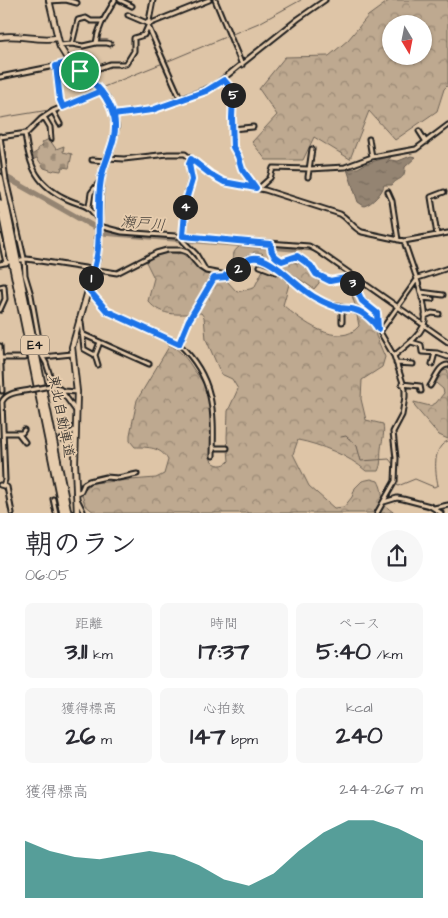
<!DOCTYPE html>
<html lang="ja">
<meta charset="utf-8">
<style>
:root{--surface:#fff;--page:#f7f7f7;--text:#2b2b33;--muted:#7c7c81;--accent:#0f766e}
body{margin:0;font-family:"Architects Daughter","Klee One",sans-serif;background:var(--page);color:var(--text);height:100vh;display:flex;flex-direction:column;font-size:19px;white-space:nowrap}
*{box-sizing:border-box;margin:0}
p{font-size:16px;color:var(--muted)}
.icon{flex:none;width:28px;height:28px;fill:none;stroke:currentColor;stroke-width:2;stroke-linecap:round;stroke-linejoin:round}
.map{position:relative;height:513px;overflow:hidden}
.panel{display:flex;flex-direction:column;background:var(--surface);flex:1}
.panel>*{flex:none}
.needle{width:32px;rotate:170deg}
.fabs{position:absolute;left:382px;top:15px;display:grid;gap:10px}
.fabs a{display:grid;place-items:center;width:50px;height:50px;border-radius:50%;background:var(--surface);box-shadow:0 1px 4px #0004;font-size:25px}
.pin{position:absolute;display:grid;place-items:center;width:42px;height:42px;color:#fff;margin:-21px;border:2px solid #fff;border-radius:50%;box-shadow:0 1px 5px #0007}
.km{position:absolute;width:25px;height:25px;margin:-12px;border-radius:50%;background:#222;color:#fff;font-size:14px;line-height:25px;text-align:center}
.round{display:grid;place-items:center;flex:none;width:52px;height:52px;border-radius:26px;background:var(--page)}
.summary{display:flex;align-items:center;justify-content:space-between;height:85px;padding:0 25px}
h1{font-size:28px;font-weight:700;line-height:38px}
.metrics{display:grid;grid-template-columns:repeat(3,1fr);gap:8px;height:85px;padding:5px 25px}
.metrics div{display:grid;align-content:center;border-radius:8px;background:var(--page);text-align:center}
.metrics b{font-size:25px;font-weight:700}
.metrics small{font-size:14px;font-weight:400}
.metrics p{font-size:14px}
.chart{height:140px;padding:10px 25px}
.chart p{display:flex;justify-content:space-between}
.chart svg{width:100%;height:90px;margin-top:5px;fill:var(--accent);opacity:.7}
.map>svg:first-child{display:block}
.forest{fill:url(#forest-crowns);stroke:#6d6256;fill-rule:evenodd}
.cemetery{fill:url(#cemetery-stones);stroke:#6d6256}
.water{fill:url(#water-ripples);stroke:#645a50}
.lines{fill:none;stroke-linecap:round;stroke-linejoin:round}
.stream{stroke:#645a50;stroke-width:1}
.river{stroke:#948472;stroke-width:5.5}
.street-casing{stroke:#1c1c1c;stroke-width:7}
.secondary-casing{stroke:#1c1c1c;stroke-width:8}
.highway-casing{stroke:#1c1c1c;stroke-width:9}
.street{stroke:#e6ccad;stroke-width:3}
.secondary{stroke:#e6ccad;stroke-width:4.5}
.highway{stroke:#e6ccad;stroke-width:5.5}
.street-bridge-casing{stroke:#1c1c1c;stroke-width:7;stroke-linecap:butt}
.street-bridge{stroke:#e6ccad;stroke-width:3}
.route-casing{stroke:#fff;stroke-width:10}
.route{stroke:#1a73e8;stroke-width:6}
.labels{text-anchor:middle;stroke-width:4;stroke-linejoin:round;paint-order:stroke}
.shield{fill:#e6ccad;stroke:#595148;stroke-width:1}
.shield-label{font-size:12px;font-weight:bold;fill:#1c1c1c}
.street-label{font-size:14px;fill:#1c1c1c;stroke:#e6ccad}
.water-label{font-size:15px;font-style:italic;fill:#46403a;stroke:#e6ccad}
</style>
<div class="map">
<svg width="448" height="513" viewBox="0 0 448 513">
<defs>
<pattern id="forest-crowns" width="20" height="18" patternUnits="userSpaceOnUse" patternTransform="scale(1.25)"><rect width="20" height="18" fill="#bea990"/><path d="M2 6a3 3 0 1 1 6 0M12 15a3 3 0 1 1 6 0" fill="none" stroke="#9a8975"/></pattern>
<pattern id="cemetery-stones" width="16" height="16" patternUnits="userSpaceOnUse" patternTransform="scale(1.25)"><rect width="16" height="16" fill="#bea990"/><path d="M2 7V4a2 2 0 0 1 4 0v3zM10 15v-3a2 2 0 0 1 4 0v3z" fill="#9a8975"/></pattern>
<pattern id="water-ripples" width="26" height="14" patternUnits="userSpaceOnUse" patternTransform="scale(1.25)"><rect width="26" height="14" fill="#948472"/><path d="M2 4q2-2 4 0t4 0M15 11q2-2 4 0t4 0" fill="none" stroke="#786b5d"/></pattern>
</defs>
<rect width="100%" height="100%" fill="#dec5a7"/>
<filter id="ink" filterUnits="userSpaceOnUse"><feTurbulence type="fractalNoise" baseFrequency=".02" numOctaves="2"/><feDisplacementMap in="SourceGraphic" scale="10" xChannelSelector="R" yChannelSelector="G"/><feConvolveMatrix kernelMatrix="1 2 1 2 8 2 1 2 1" color-interpolation-filters="sRGB"/></filter>
<g filter="url(#ink)">
<path class="forest" d="M390,0h58v85l-4,4 -7,22 -42,29 -26,-29 -19,48 -36,-22 -11,23h-37l-14,-18 25,-27 -18,-26 26,-32 44,-1 19,-16 20,-24zM391,24h33v32h-33z
M240,246l28,2c11,22 19,9 35,17 6,3 11,9 16,13v5l-5,6 -22,-15 -9,31c17,15 56,45 76,21l-4,-21 -6,-19 3,-1 23,39 1,12 9,21 -3,10 -20,13 -1,19 5,21 17,4c2,10 -1,16 -2,25 -1,9 1,14 -3,22h-12c-16,-15 -47,-27 -68,-31l-5,14 16,32 25,22 10,-1 8,-10 3,-9 7,-7 9,-2 7,2c8,14 -1,22 17,32h-300l-10,-8 -3,-10 5,-8 5,-4 64,-5 8,-4 4,-14c-7,-13 -20,-13 -33,-13l-5,-6v-6l7,-35 33,-55c11,6 17,14 24,25 5,7 11,14 13,23 6,21 3,45 4,67 4,6 13,7 18,1l-2,-23 1,-27 10,-22 -6,-10 -11,-5 -15,-35 -2,-22 -3,-4c-20,1 -39,5 -53,-12l6,-23 -8,-16 10,-8 10,-2 17,2 21,18 22,8 11,12 17,-4 14,-28 -6,-7h-9l-15,14 -3,-2c-3,-8 -3,-13 5,-19z
M448,370v69l-9,-4 -24,-28 -1,-5 16,4 6,-3 8,-10 -1,-4 -7,-6 6,-12z"/>
<path class="cemetery" d="M49,139l7,10 8,-3 -1,6 9,2 -3,14 -7,-1 -1,4 -7,-1 -1,1 -9,-3 -7,-10 -5,2 -2,-4 8,-5v-3l5,-2 -2,-3z"/>
<path class="water" d="M411,156l5,1 -11,10c0,14 -7,10 -13,18h-8c-1,7 -12,19 -20,21l-6,-4 -11,-33 11,-1 7,-4 23,-7h3l-5,6 4,-3 8,1z"/>
<g class="lines">
<path class="stream" d="M166,62l95,-40 40,-22
M101,88l62,-25
M64,104l33,-14
M0,118l49,-8 11,-5
M295,249l18,2 81,57
M397,310l24,17
M424,329l24,17
M341,437l5,-1 11,10 4,15 28,-2 4,5 1,12
M396,483l2,3 17,-7 19,8 4,-2c-3,-14 -6,-38 10,-44"/>
<path class="river" d="M4,176l101,57 190,16"/>
<g class="street-casing">
<path id="street" d="M120,0l12,6
M153,0l-5,26 33,74
M215,0l27,65
M49,1l17,-1 11,3
M128,15l21,9 60,-24
M96,43h11l3,1
M72,44l6,-24 8,-2 5,3h11
M59,45l13,-1 11,2 13,-3c2,-17 11,-29 19,-43
M55,66l5,34 3,7
M80,71l5,-2 14,-1 11,-4h16l8,-13v-13l10,-3 4,-9
M0,77l70,-14
M224,80l6,7 3,9 -1,22 1,29 5,9 4,13 14,19
M53,111l7,13
M113,115l39,-5 62,-24 84,-67 27,-19
M44,117l6,10 1,12
M232,129l21,-2
M419,131l7,11
M25,133c4,34 12,53 44,67 19,8 18,3 30,21
M0,136l6,44 18,78 1,17 6,20 11,61 4,7 7,22
M0,137l27,-4 14,-14 12,-8 48,-20
M369,139l3,18
M108,158l16,1 44,-5h17l25,20 14,8 41,8 75,24c9,5 13,14 22,18l42,9 44,-8
M191,159l-2,5 2,16 -5,19 -3,42 13,13 10,17 20,4
M92,160l15,1
M308,177l4,-28
M259,188l11,-10 3,-10 36,1 36,-2 27,-10 44,-8 32,-24
M388,192l4,9 6,39
M89,206l2,-13 10,-13
M99,226l23,6 187,14 9,5 130,91
M437,235l-6,-38 13,-5
M0,236l6,27
M271,244c-1,9 4,13 11,17l15,-5 14,10 5,8 14,7 15,-3 4,1 6,8 7,14 15,12 1,13
M21,260l6,-1 90,14 39,-20 11,-3h14l6,2 13,15 6,4
M0,264l9,-2
M260,266l16,6 3,-1
M0,287l4,-1 1,13 -5,11
M88,289l19,22 72,33 10,-24 25,-42 12,-1v-2l9,-3 14,-14c26,-1 47,30 68,41 24,12 48,6 63,33
M421,292l22,3
M422,298l10,1
M342,309v13
M425,316l7,-3 7,1
M79,320l2,2 3,27 11,6 3,10
M82,334l67,30
M411,342l10,3 1,7 15,1 11,4
M179,344c36,34 35,67 34,112
M0,346l2,45
M95,355l5,-13
M394,356l-14,-24 38,-54 30,-10
M43,357l29,-3
M1,358h24
M396,363l17,1
M432,364l3,-11
M402,384l18,2 1,5
M51,386l13,5 13,1
M430,386c5,-7 9,-21 18,-21
M60,389l16,22
M4,433h18l2,-3
M18,433l7,9
M62,439l14,-10
M213,448h14
M0,485l7,2 5,26
M3,485l2,-5 -3,-78c4,-10 19,-10 28,-12
M76,493l5,-2 3,-7 5,-3 17,-4 12,1 19,-4
M53,499l3,14
M77,499l6,12
M384,502l13,-4 6,1 27,7 11,7
M434,508l14,-3
M377,513l18,-32 1,-23 -3,-26 9,-17 3,-18v-8l-11,-33c11,-10 23,-17 30,-31 7,-16 -15,-66 -20,-84"/>
</g>
<g class="secondary-casing">
<path id="secondary" d="M49,0l11,47 10,16 25,21 12,14 5,12 4,17 -4,18 -11,32 -4,82 -25,88 5,45 -2,71 2,50
M0,37c19,-3 37,4 57,1"/>
</g>
<g class="highway-casing">
<path id="highway" d="M0,177l68,336
M0,203l63,310"/>
</g>
<use href="#street" class="street"/>
<use href="#secondary" class="secondary"/>
<use href="#highway" class="highway"/>
<g class="street-bridge-casing">
<path id="street-bridge" d="M30,390l20,-4"/>
</g>
<use href="#street-bridge" class="street-bridge"/>
</g>
</g>
<g class="lines" filter="url(#ink)">
<g class="route-casing">
<path id="route" d="M80,71c15,13 29,25 34,45 5,23 -9,41 -13,63 -4,23 -1,46 -3,69 -1,14 -6,27 -10,41l19,22 72,33 10,-24 25,-42 12,-1v-2c15,-1 17,-20 32,-17 21,5 41,32 60,41 7,4 15,7 22,9 4,1 10,0 15,2 8,2 19,11 23,19l-1,-16 -15,-12 -8,-17 -8,-6 -16,3 -14,-7 -5,-8 -14,-10 -15,5c-7,-4 -12,-8 -11,-17l-88,-8 3,-36 6,-20 -3,-16 2,-5 19,15 14,8 32,6 -14,-19 -4,-13 -5,-9 -1,-29 1,-22 -3,-9 -6,-7 -18,11 -54,19 -39,5c-2,-9 -6,-16 -12,-24l-38,16 -3,-7 -4,-34 14,-4 10,9"/>
</g>
<use href="#route" class="route"/>
</g>
<g class="labels">
<rect class="shield" x="21" y="335.5" width="28" height="19" rx="4"/>
<g class="shield-label">
<text x="35" y="349">E4</text>
</g>
<g class="street-label">
<text transform="translate(62 416) rotate(79)" y="5">東北自動車道</text>
</g>
<g class="water-label">
<text transform="translate(143 223) rotate(5)" y="5">瀬戸川</text>
</g>
</g>
</svg>
<div class="fabs">
<a><svg class="needle" viewBox="-14 -14 28 28"><path d="M0-13l5 13h-10z" fill="#e53935"/><path d="M0 13l5-13h-10z" fill="#7c7c81"/></svg></a>
</div>
<div class="pin" style="left:80px;top:71px;background:#1e9e55"><svg class="icon" aria-label="arrive" viewBox="0 0 24 24"><path d="M6 21V4h12l-3 4 3 4H6"/></svg></div>
<b class="km" style="left:91px;top:278px">1</b>
<b class="km" style="left:238px;top:269px">2</b>
<b class="km" style="left:352px;top:283px">3</b>
<b class="km" style="left:185px;top:207px">4</b>
<b class="km" style="left:233px;top:95px">5</b>
</div>
<section class="panel">
<div class="summary"><div><h1>朝のラン</h1><p>06:05</p></div><a class="round"><svg class="icon" aria-label="share" viewBox="0 0 24 24"><path d="M12 15V3M7 8l5-5 5 5M5 13v7h14v-7"/></svg></a></div>
<div class="metrics">
<div><p>距離</p><b>3.11<small> km</small></b></div>
<div><p>時間</p><b>17:37</b></div>
<div><p>ペース</p><b>5:40<small> /km</small></b></div>
</div>
<div class="metrics">
<div><p>獲得標高</p><b>26<small> m</small></b></div>
<div><p>心拍数</p><b>147<small> bpm</small></b></div>
<div><p>kcal</p><b>240</b></div>
</div>
<div class="chart"><p><span>獲得標高</span>244–267 m</p>
<svg viewBox="0 0 160 44" preserveAspectRatio="none"><path d="M0 44V16L10 21L20 24L30 25L40 23L50 21L60 23L70 28L80 35L90 38L100 32L110 21L120 12L130 6L140 6L150 10L160 16V44z"/></svg>
</div>
</section>
